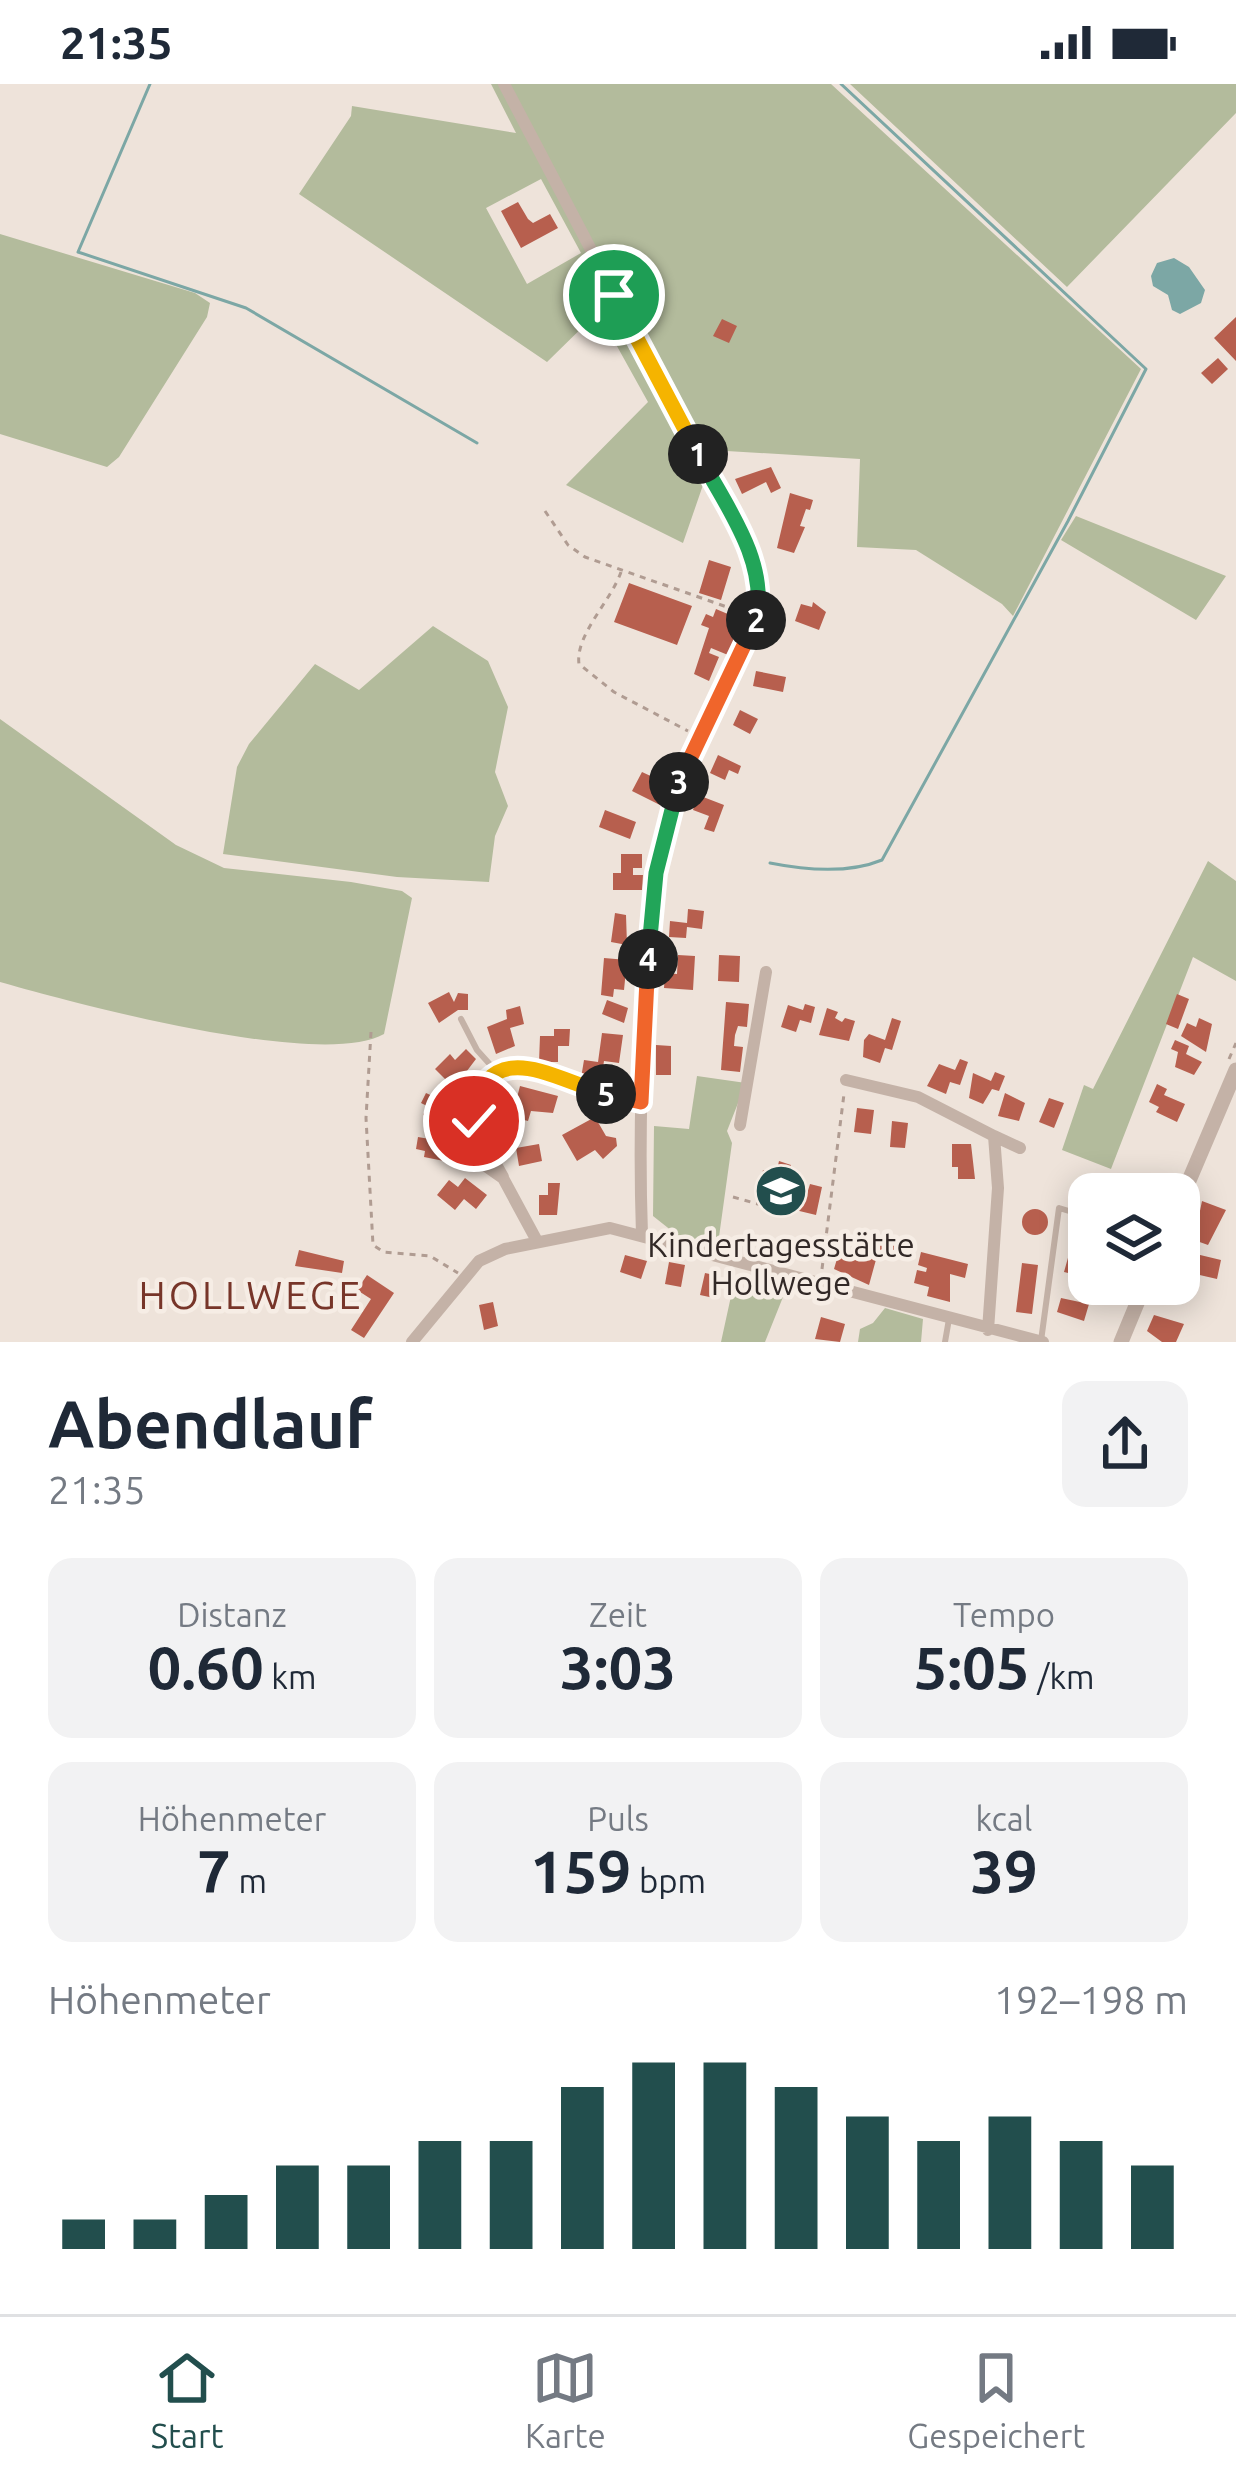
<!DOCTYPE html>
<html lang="de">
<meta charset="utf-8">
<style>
:root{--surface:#fff;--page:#f2f2f3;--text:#1f2937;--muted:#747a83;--line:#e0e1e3;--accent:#224e4d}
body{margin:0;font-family:Ubuntu,sans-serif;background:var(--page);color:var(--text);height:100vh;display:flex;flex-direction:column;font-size:45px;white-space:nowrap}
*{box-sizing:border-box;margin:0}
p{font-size:39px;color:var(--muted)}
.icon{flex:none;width:66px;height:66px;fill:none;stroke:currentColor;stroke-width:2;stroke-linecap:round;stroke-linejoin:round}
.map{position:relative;height:1258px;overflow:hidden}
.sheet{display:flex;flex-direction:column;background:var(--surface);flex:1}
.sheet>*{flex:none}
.fabs{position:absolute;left:1068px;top:1089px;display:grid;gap:24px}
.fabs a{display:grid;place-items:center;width:132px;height:132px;border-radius:24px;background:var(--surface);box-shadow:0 6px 30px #0003;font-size:60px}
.pin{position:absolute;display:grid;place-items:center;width:102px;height:102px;color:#fff;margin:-51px;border:6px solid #fff;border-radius:50%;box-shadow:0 3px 12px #0007}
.km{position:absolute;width:60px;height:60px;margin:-30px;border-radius:50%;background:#222;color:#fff;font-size:33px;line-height:60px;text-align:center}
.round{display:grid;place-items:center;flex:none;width:126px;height:126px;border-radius:24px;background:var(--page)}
.summary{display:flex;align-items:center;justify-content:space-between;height:204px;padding:0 48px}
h1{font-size:66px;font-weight:600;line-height:90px}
.stats{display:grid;grid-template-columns:repeat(3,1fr);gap:18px;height:204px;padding:12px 48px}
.stats div{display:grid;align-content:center;border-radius:24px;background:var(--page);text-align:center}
.stats b{font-size:60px;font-weight:600}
.stats small{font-size:33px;font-weight:400}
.stats p{font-size:33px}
.chart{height:336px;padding:24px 48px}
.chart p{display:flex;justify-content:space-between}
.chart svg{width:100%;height:216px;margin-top:12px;stroke:var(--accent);stroke-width:6}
.status{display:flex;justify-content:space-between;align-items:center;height:84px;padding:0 60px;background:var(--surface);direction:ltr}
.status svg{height:33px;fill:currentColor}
.tab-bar{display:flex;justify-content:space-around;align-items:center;height:168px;border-top:3px solid var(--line);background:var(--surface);font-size:33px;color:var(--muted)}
.tab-bar a{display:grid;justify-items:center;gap:6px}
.tab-bar .current{color:var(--accent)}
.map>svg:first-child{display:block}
.green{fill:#b3bb9c;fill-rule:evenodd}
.water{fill:#7ca7a5}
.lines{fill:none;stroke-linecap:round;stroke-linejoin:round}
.stream{stroke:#7ca7a5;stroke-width:3}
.building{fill:#b75f4e}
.path{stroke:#b09c92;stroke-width:3;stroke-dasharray:6 6;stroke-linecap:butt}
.service{stroke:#c4b2a7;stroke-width:6}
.minor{stroke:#c4b2a7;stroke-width:12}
.tertiary{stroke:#c4b2a7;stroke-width:15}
.split-1-casing{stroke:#fff;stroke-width:24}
.split-2-casing{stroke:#fff;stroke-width:24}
.split-3-casing{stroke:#fff;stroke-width:24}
.split-4-casing{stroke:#fff;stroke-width:24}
.split-5-casing{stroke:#fff;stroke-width:24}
.split-6-casing{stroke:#fff;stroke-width:24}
.split-1{stroke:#f5b400;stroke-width:15}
.split-2{stroke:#22a559;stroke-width:15}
.split-3{stroke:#f0652b;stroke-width:15}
.split-4{stroke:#22a559;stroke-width:15}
.split-5{stroke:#f0652b;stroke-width:15}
.split-6{stroke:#f5b400;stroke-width:15}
.labels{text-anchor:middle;stroke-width:9;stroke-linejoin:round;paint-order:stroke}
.poi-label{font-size:33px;fill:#322927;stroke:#f6ede5}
.quarter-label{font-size:39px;letter-spacing:3px;fill:#773529;stroke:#f6ede5}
</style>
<div class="status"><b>21:35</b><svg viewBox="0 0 49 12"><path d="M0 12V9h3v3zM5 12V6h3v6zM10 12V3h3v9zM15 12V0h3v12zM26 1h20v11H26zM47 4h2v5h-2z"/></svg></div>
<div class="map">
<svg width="1236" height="1258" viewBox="0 0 1236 1258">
<rect width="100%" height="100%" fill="#eee3da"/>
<path class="green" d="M491,0h340l310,285 -128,247 -11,-12 -86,-54 -59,-3 3,-88 -150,-9 12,20 -19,15 -20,58 -117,-58 82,-83 -50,-90 -51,50 -248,-168 52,-78 1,-10 164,27zM541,95l40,74 -54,31 -41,-76z
M850,0h386v29l-169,174z
M0,150l195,59 15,10 -3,14 -88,140 -12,10 -107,-33z
M1076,432l150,60 -30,44 -135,-80z
M433,542l55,35 20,46 -13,65 13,34 -13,30 -6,46 -92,-5 -174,-23 14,-87 12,-23 66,-80 44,26z
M0,635l176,126 48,23 127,14 51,9 10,7 -28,136c-63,36 -310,-31 -384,-52z
M1208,777l28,20v100l-43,-24 -82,212 -49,-19 22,-65 9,4z
M697,992l49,7 -19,48 5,12 -14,101 -41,-9 -24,-19 1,-90 35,3z
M733,1203l50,10 -18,45h-44z
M885,1224l38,11 -2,23h-63l2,-13 13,-6z"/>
<path class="water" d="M1174,174l15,9 16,23 -4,13 -21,11 -8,-4 -4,-15 -15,-9 -2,-10 6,-13z"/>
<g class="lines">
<path class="stream" d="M150,0l-72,168 168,56 231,135
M770,779c35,7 78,11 112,-3l186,-339 78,-152 -305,-285"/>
</g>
<path class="building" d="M518,118l10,17 5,4 17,-9 8,14 -37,20 -20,-37z
M1236,233v44l-22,-23z
M722,235l15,7 -8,17 -16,-7z
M1218,274l10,11 -16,15 -11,-11z
M771,383l10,21 -10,5 -5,-11 -24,12 -7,-15z
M790,409l23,7 -3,10 -4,-1 -6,17 5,1 -11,26 -17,-5z
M709,476l22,7 -10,33 -22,-7z
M629,499l63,23 -15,39 -63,-23z
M813,518l13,10 -7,18 -24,-9 6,-17 11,3z
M716,525l26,11 -14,35 -17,-7 -2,5 10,4 -10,24 -15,-7 15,-46 -8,-3 5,-11 7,3z
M756,587l30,6 -3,15 -30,-6z
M740,626l18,9 -8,15 -17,-9z
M718,671l23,11 -3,8 -9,-4 -4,10 -15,-7z
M642,688l28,13 -10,20 -28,-14z
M698,711l26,10 -10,27 -10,-3 5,-13 -16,-6z
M605,726l31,12 -6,17 -31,-12z
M621,770h21v14h-9v7h10l-1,15h-29v-17h8z
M688,825l16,2 -2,18 -15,-2 -1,11 -17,-1 1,-16 17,2z
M615,829l11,2 1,30 -16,-3z
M678,871l17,1 -2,34 -29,-2 1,-15 12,1z
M719,871l21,1 -1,26 -21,-1z
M604,874l23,2 -3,30 -10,-1 -1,8 -12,-2z
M449,908l5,10 4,-9 10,1v16h-10l-19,13 -11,-20z
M1177,910l12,5 -11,30 -12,-5z
M607,916l21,8 -4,15 -22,-9z
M726,918l23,2 -2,23 -9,-1 -3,9 -1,11 9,1 -3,25 -19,-2z
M805,920l10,3 -4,16 -11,-3 -4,12 -15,-5 7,-22 15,5z
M520,922l4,18 -14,4 5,18 -19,8 -9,-27 20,-8 -1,-9z
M827,924l11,4 -3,6 7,4 3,-4 10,3 -6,20 -30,-6z
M892,934l9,3 -9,29 -7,-2 -5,15 -17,-6 1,-17 5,-6 16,6z
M1199,934l13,6 -6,28 -25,-16 6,-13 9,4z
M554,945h16l-1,17h-11v16h-19l1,-26h14z
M602,949l21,2 -4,28 -15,-2 -3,20 -20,-3 3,-18 14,2z
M1175,956l14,6 -3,8 16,8 -8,13 -19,-8 3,-15 -7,-3z
M656,961l15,1v29h-15z
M466,965l10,10 -22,29 -19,-19 15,-15 5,6z
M960,975l8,3 -8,23 -10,-3 -4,12 -19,-8 12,-22 16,6z
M995,988l10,4 -6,15 -7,-2 -9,15 -14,-6 4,-25 18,8z
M1157,1000l10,5 -3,6 21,9 -8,18 -21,-10 3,-5 -10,-5z
M520,1002l38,10 -5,17 -22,-2 -3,10 -16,-4z
M443,1006l14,7 -11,29 -23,-11 4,-9 -6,-3 5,-10 13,6z
M1005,1009l20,10 -6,18 -21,-5z
M1049,1014l15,5 -10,25 -15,-6z
M857,1024l17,2 -3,24 -17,-2z
M595,1033l11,19 10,2 1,8 -14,13 -8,-9 -18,11 -15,-26z
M892,1037l16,2 -3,25 -15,-1z
M436,1049l17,3 -4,26 -25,-5 1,-6 -9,-2 2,-12 17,3z
M539,1060l3,17 -23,5 -3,-18z
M952,1060h19l4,35h-17v-12h-6z
M779,1077l12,4 -5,18 5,-4 12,3 -3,13 6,2 4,-13 12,3 -6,28 -54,-13 4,-14 -7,-2 4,-16 13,4z
M465,1094l22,17 -11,14 -12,-10 -9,11 -18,-15 12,-15 9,7z
M548,1099h12l-3,32h-18v-20h9z
M1202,1117l24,9 -18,35 -14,-5z
M1022 1138a13 13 0 1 1 26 0a13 13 0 1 1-26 0Z
M878,1154l19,2 -1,17 -19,-1z
M1071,1163l18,5v26l-25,-6z
M299,1166l45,11 -2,12 -47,-7z
M858,1167l19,5 -8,29 -35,-16 5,-17 17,4z
M921,1168l47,12 -3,14 -15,-4v28l-23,-6 2,-9 -15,-4 3,-13 9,2 1,-4 -9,-3z
M1196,1170l25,6 -4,19 -26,-6z
M625,1171l22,6 -6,18 -21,-7z
M669,1178l16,3 -4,22 -16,-3z
M1022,1179l16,2 -6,49 -16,-2z
M705,1189l14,3 -5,22 -14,-3z
M367,1191l27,18 -30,45 -13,-8 20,-31 -14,-9z
M1061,1214l28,6 -5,17 -27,-9z
M493,1218l5,24 -14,4 -5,-25z
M1154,1231l30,9 -8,18h-14l-15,-11z
M821,1233l24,7 -5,18 -25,-3z"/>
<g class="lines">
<path class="path" d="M545,427l23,34 17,12 159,56
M621,488c-10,29 -46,63 -42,92l35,28 74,39
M371,948l-5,86 7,127 11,7 46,4 28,17
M1229,975l7,-16
M733,1113l50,14
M822,1185l22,-175"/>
<path class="service" d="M461,935l16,31 18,20
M1041,1257l18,-133 30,9
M945,1258l4,-23"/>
<path class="minor" d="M504,0l248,472c24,79 -52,165 -78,239 -21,57 -23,121 -27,182 -6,86 -8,172 -5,258
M846,996l72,17 76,39 4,52 -10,142
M468,1031l35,62
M740,1041l26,-153
M994,1052l26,12
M537,1157l-34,-63 -27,-19 -12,-21c6,-35 13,-65 51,-72l126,36
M412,1258l67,-81 26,-12 105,-21 433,114"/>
<path class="tertiary" d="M1179,1120l57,-134
M1121,1258l24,-58"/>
</g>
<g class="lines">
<g class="split-1-casing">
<path id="split-1" d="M614,211l84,159"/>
</g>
<g class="split-2-casing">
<path id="split-2" d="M698,370c27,51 71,107 58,166"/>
</g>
<g class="split-3-casing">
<path id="split-3" d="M679,698l77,-162"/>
</g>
<g class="split-4-casing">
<path id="split-4" d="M648,875l8,-86 23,-91"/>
</g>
<g class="split-5-casing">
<path id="split-5" d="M606,1010l35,8 7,-143"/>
</g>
<g class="split-6-casing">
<path id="split-6" d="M474,1037l-6,-6c26,-79 78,-39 138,-21"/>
</g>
<use href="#split-1" class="split-1"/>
<use href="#split-2" class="split-2"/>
<use href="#split-3" class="split-3"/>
<use href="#split-4" class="split-4"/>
<use href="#split-5" class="split-5"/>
<use href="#split-6" class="split-6"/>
</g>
<defs>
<g id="school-disc" transform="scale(2.7)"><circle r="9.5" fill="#224e4d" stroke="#f6ede5"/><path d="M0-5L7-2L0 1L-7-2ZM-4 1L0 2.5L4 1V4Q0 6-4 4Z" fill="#fff"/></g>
</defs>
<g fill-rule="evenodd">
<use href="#school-disc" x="781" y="1107"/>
</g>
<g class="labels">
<g class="poi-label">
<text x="781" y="1173">Kindertagesstätte<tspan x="781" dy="38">Hollwege</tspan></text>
</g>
<g class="quarter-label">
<text x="251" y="1225">HOLLWEGE</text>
</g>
</g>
</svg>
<div class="fabs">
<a><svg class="icon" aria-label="layers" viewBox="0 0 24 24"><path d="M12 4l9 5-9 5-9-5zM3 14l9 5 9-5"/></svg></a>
</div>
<div class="pin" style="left:614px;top:211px;background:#1e9e55"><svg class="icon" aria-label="arrive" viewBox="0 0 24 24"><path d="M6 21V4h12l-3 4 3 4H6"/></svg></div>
<div class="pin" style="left:474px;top:1037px;background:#d93025"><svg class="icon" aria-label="check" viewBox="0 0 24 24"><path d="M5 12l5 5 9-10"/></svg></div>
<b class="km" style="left:698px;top:370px">1</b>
<b class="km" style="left:756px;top:536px">2</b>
<b class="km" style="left:679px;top:698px">3</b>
<b class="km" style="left:648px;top:875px">4</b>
<b class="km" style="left:606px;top:1010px">5</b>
</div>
<section class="sheet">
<div class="summary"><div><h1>Abendlauf</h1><p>21:35</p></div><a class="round"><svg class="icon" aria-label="share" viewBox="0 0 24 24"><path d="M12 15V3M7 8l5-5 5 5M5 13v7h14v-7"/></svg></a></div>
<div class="stats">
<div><p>Distanz</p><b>0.60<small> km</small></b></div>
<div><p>Zeit</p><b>3:03</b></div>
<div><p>Tempo</p><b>5:05<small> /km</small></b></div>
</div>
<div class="stats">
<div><p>Höhenmeter</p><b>7<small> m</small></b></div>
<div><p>Puls</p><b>159<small> bpm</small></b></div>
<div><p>kcal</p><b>39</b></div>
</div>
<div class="chart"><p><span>Höhenmeter</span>192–198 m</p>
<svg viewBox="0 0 160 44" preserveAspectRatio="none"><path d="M5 44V38M15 44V38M25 44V33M35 44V27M45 44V27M55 44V22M65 44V22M75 44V11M85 44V6M95 44V6M105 44V11M115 44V17M125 44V22M135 44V17M145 44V22M155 44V27"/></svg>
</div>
</section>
<nav class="tab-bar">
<a class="current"><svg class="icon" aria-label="home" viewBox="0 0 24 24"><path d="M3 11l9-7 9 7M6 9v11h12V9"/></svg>Start</a>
<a><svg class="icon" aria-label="map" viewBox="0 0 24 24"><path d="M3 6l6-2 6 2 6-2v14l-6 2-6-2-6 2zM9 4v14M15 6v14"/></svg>Karte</a>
<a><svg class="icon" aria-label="saved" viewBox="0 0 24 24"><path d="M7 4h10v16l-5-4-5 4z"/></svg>Gespeichert</a>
</nav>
